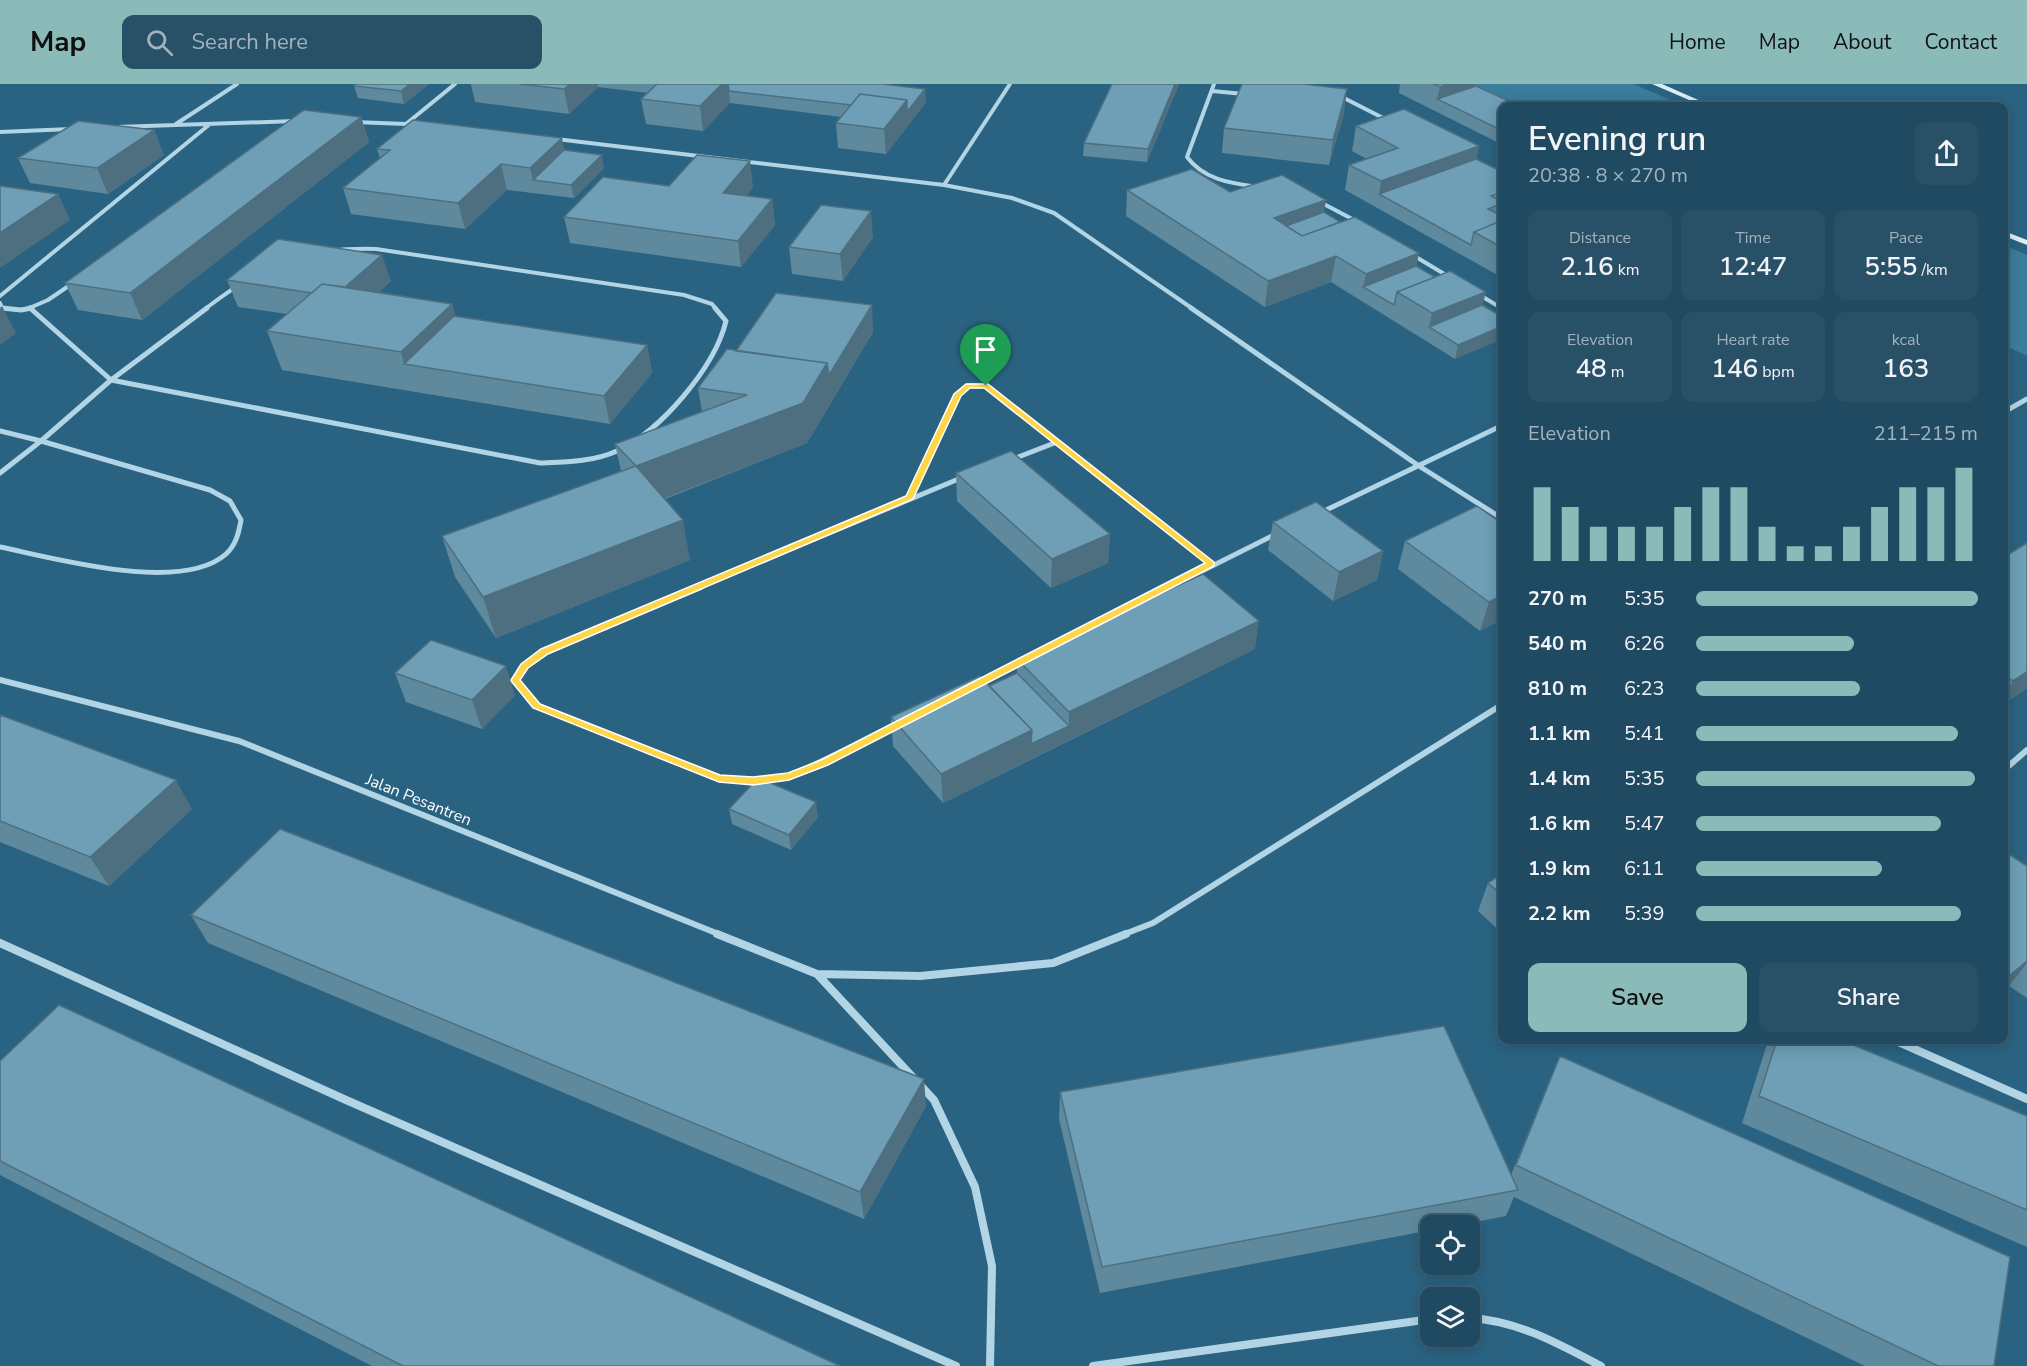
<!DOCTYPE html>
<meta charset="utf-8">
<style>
:root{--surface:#204a61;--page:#285167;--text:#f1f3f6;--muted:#a2b3bd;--line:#3d6276;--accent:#8bbbb9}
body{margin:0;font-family:"Nunito Sans",sans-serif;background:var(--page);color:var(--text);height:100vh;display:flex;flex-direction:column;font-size:22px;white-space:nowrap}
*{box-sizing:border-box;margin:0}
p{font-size:20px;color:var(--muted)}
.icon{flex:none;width:33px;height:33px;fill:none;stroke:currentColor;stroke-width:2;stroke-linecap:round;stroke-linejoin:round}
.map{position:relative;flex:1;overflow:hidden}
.panel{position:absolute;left:1498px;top:18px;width:510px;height:942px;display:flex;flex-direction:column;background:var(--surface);border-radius:12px;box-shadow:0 3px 15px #0003,0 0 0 2px var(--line)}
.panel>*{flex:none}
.fabs{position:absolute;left:1420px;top:1131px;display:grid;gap:12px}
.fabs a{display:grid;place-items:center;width:60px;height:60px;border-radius:12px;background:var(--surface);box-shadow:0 3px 15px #0003,0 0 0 2px var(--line);font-size:30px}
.pin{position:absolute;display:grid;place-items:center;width:51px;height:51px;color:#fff;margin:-62px -26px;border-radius:50% 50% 50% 0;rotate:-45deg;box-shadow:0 0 6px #0007}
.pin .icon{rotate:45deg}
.round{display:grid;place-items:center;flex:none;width:63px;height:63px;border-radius:12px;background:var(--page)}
.overview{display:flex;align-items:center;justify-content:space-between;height:102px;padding:0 30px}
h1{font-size:33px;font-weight:600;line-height:45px}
.metrics{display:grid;grid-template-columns:repeat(3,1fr);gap:9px;height:102px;padding:6px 30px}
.metrics div{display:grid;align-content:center;border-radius:12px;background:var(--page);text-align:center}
.metrics b{font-size:26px;font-weight:600}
.metrics small{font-size:16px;font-weight:400}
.metrics p{font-size:16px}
.chart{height:168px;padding:12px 30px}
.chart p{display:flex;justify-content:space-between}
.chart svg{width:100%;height:108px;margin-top:6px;stroke:var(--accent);stroke-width:6}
.cta{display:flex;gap:12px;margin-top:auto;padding:12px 30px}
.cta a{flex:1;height:69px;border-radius:12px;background:var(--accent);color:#111;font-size:24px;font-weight:600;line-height:69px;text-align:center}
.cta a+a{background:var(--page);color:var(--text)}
ul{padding:0 30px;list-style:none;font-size:20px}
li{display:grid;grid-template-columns:96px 72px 1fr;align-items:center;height:45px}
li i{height:15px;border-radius:8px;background:var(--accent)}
header{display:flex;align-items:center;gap:36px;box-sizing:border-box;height:84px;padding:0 30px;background:var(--accent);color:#111}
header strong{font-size:28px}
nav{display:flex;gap:33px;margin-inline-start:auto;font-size:21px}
.search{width:420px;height:54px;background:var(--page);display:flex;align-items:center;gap:15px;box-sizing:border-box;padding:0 21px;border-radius:12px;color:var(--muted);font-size:22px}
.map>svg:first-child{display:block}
.green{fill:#3b7d9c}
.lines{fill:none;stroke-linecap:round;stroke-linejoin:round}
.minor-far3{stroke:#b2d5e6;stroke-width:4}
.minor-far2{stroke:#b2d5e6;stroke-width:5}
.minor-far1{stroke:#b2d5e6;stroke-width:6}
.minor{stroke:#b2d5e6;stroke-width:8}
.secondary{fill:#dbedf6;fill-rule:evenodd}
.wall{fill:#5f899d}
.shaded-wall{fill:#4d6f7f}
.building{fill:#6e9fb6;stroke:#4d6f7f;stroke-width:1.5}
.route{fill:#ffd54a;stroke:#fff;stroke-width:1.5;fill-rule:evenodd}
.labels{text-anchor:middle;stroke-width:6;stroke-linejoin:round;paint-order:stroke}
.street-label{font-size:16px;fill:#fff;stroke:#2a6381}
</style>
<header>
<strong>Map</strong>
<div class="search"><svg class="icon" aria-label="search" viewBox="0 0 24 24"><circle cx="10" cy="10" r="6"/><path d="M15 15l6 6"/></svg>Search here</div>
<nav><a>Home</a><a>Map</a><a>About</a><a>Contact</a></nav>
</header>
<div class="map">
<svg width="2027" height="1282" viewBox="0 0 2027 1282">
<rect width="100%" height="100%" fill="#2a6381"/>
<path class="green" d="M1453,0h180l52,22h-182z
M2004,161l23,10v101l-23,-11z"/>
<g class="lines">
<path class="minor-far3" d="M1214,0l-27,73c17,23 44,26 71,30
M1212,7l32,3
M1340,12l47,24
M354,38l52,2 49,-40
M176,40l61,-40
M117,43l179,-6
M0,48l71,-3
M556,55l388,46 68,13 42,15 139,96
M944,101l66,-101
M1320,118l36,19
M1411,170l40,24
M1478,210l25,15
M0,212l210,-172
M0,219l2,5 5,1
M27,225l21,-9 25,-17
M205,225c59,-45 95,-62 171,-60l308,46 28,9 4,5"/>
<path class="minor-far2" d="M2,224l19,2 11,-2
M30,224l81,72 -70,61
M207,224l-96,72 429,83c25,-1 53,-1 77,-12 43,-19 98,-84 109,-130l-11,-13
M1191,224l228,158 84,53
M1501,224l2,1
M2004,328l23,-13
M0,347l41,10 -41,32
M1013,375l44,-17
M910,413l48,-103 10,-8h18l225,178
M1320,429l183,-88
M0,463c54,11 181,47 226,7 10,-9 13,-22 15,-34l-11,-19 -20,-11 -169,-49
M697,504l264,-110
M1168,504l110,-55"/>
<path class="minor-far1" d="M701,503l-156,65 -21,14 -9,14 22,26 182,72 35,3 35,-4 109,-52
M1102,537l69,-34
M0,596l239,61 482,194
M979,599l45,-22
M2004,686l23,-20
M1122,851l31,-12 350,-219"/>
<path class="minor" d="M717,850l100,40 103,2 133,-13 73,-29
M0,859l346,157 610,266
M817,890l117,126 41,87 17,79 -2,100
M1894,956l133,59
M1470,1234c49,3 89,26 131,48
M1093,1282l338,-47"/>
<path class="secondary" d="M1652,0h10l50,22h-9z
M2004,147l23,9v5l-23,-9z"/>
</g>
<path class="wall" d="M429,0l-25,20 -46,-6 -4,-12z
M471,0h411l44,18 -40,52 -48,-6 -2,-25 5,-6 -111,-14 -27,28 -57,-7 -5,-25 7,-6 -50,-6 -29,27 -94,-12z
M1112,0h67l-32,78 -64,-6 1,-13z
M1400,0h76v2l27,20v39l-104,-52z
M1344,29l-15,52 -107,-12 2,-25z
M361,33l8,25 -227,178 -64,-10 -13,-27z
M1356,42l123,20 -3,13 27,13v106l-158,-88 4,-25 18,-6 -15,-8z
M154,46l10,25 -56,39 -78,-11 -12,-25z
M377,65l187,1 40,18 -30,30 -67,-8 -42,39 -114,-15 -8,-26 37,-30z
M669,102l84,1 -7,9 26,3 3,26 -34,42 -171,-24 -6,-26z
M1127,106l103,2 94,20 16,10 79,31 -3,13 19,11 51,15 -31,67 -124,-77 -66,25 -139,-91z
M873,153l-30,44 -51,-7 -3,-27z
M227,196l164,1 -12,11 73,12 3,12 192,29 5,28 -42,51 -328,-54 -15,-39 20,-17 -49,-7z
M873,248l-66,111 -142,56 25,61 -194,78 -41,-61 -13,-41 179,-65 -6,-27 87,-32 -4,-24 38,-37z
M1503,344v25l-6,-4z
M956,389l154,61 -2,29 -57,25 -94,-87z
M1273,438l110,29 -6,29 -44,21 -65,-51z
M1503,440v95l-23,12 -82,-62 7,-28z
M2004,473l23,131 -23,16z
M1255,565l-312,154 -50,-57 -2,-29 98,-31 28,-13v-14z
M395,589l120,22 -33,34 -76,-27z
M0,631l192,94 -83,77 -109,-44z
M729,725l89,8 -27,33 -59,-26z
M2004,767l23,15v132l-18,-12 -5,4z
M1503,789v61l-25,-23 10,-28z
M191,831l735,191 -62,113 -656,-276z
M1770,956h71l186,76v131l-285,-124 25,-79z
M1560,972l434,310h-129l-351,-169 -8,19 -50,10h-25v4l-331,63 -41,-174 1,-27 451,83 37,-91z
M0,977l840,305h-468l-372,-191z"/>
<path class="shaded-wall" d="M410,0h19l-25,20 -3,-13z
M570,0h28v3l-29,27 -5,-25z
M722,0h6l2,19 -27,28 -3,-25z
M1175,0h4l-32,78 1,-13z
M1449,0h27l-3,14 -36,1 3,-12z
M925,5l1,13 -40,52 -2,-25 23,-29z
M1347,5l-3,24 -15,52 4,-25z
M361,33l8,25 -227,178 -12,-27z
M154,46l10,25 -56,39 -11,-26z
M562,54l5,25 -34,17 -3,-12z
M1479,62l-6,26 -94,22 2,-13z
M602,71l2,13 -30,30 -3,-13z
M750,77l3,26 -26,31 -4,-25z
M501,80l6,26 -42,39 -7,-26z
M58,110l12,26 -70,48v-35z
M772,115l3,26 -34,42 -3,-26z
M1326,116l-4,26 -37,13 -11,-21z
M871,127l2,26 -30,44 -3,-27z
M1419,169l-5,27 -51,7 3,-13z
M382,171l9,26 -47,42 -9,-27z
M1336,172l-5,26 -66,25 3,-26z
M1486,208l-7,27 -50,8 3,-14z
M452,220l11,38 -59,22 -3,-12z
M872,221l1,27 -66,111 -163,63 -8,-40 191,-103z
M2,222l14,27 -16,12v-37z
M1503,242v13l-48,20 3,-14z
M647,261l5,28 -42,51 -6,-28z
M683,436l7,40 -194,78 -13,-41z
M1110,450l-2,29 -57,25 1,-29z
M1383,467l-6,29 -44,21 6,-29z
M1503,511v24l-23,12 9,-29z
M1259,537l-4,28 -224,110v-15l38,-18v-14z
M506,582l9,29 -33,34 -10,-29z
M2027,588v16l-23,16v-8l9,-15z
M1032,646l-1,29 -88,44 -2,-29z
M176,696l16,29 -83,77 -19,-29z
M816,718l2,15 -27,33 -2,-15z
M2027,877v2l-18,23 -5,4v-10z
M924,995l2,27 -62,113 -4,-27z"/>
<path class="building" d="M356,0h54l-9,7 -47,-5z
M520,0h50l-6,5z
M657,0h65l-22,22 -59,-7z
M728,0h154l43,5 -18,23v-12l-47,-6 -9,11 -122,-14z
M1112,0h63l-27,65 -64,-6z
M1242,0h61l44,5 -14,51 -109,-12z
M1433,0h16l-9,3z
M1476,2l44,20h-17v25l-66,-32z
M860,10l47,6 -23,29 -48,-6z
M1404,25l75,37 -98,35 -32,-16 49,-17 -42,-22z
M304,26l57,7 -231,176 -65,-10z
M413,36l149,18 -32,30 -29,-4 -43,39 -115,-15 47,-38 -13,-1z
M78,37l76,9 -57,38 -79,-10z
M564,66l38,5 -31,30 -38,-5z
M697,71l53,6 -27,32 49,6 -34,42 -174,-24 39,-40 66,9z
M1476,75l27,13v20l-12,4 12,6v1l-15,6 15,7v4l-29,12 -3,13 -92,-51z
M1192,85l38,23 52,-17 44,25 -52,18 28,18 53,-19 64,36 -53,21 -30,-18 -68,25 -141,-91z
M0,102l58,8 -58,39z
M1503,108v10l-12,-6z
M821,121l50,6 -31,43 -51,-7z
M1324,128l16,10 -38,14 -16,-10z
M1503,136v28l-29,-16z
M278,155l104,16 -37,32 -23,-3 -10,9 -85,-13z
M1416,182l19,11 -38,15 -3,13 -31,-18z
M1450,187l36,21 -54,21 -35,-21z
M322,200l130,20 -51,48 -134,-21z
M776,209l96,12 -43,70 -2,-12 -91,-12z
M1482,221l21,12v9l-45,19 -29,-18z
M454,232l193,29 -43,51 -200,-32z
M727,265l100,14 -24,40 -167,63 47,54 -200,77 -41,-61 194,-70 -21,-22 132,-49 -49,-7z
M1011,367l99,83 -58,25 -96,-86z
M1316,418l67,49 -44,21 -66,-50z
M1477,422l26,18v71l-14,7 -84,-61z
M2027,459v129l-14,9 -9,-5v-119z
M1203,490l56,47 -190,91 -52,-53z
M431,556l75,26 -34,34 -77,-27z
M1017,589l52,53 -38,18 1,-14 -43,-44z
M980,592l52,54 -91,44 -50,-57z
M0,631l176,65 -86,77 -90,-36z
M758,694l58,24 -27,33 -60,-26z
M280,745l644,250 -64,113 -669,-277z
M2004,767l23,15v95l-23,19z
M1503,789v23l-15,-13z
M59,921l781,361h-437l-403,-205v-100z
M1444,942l74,164 -416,77 -42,-175z
M1777,956h64l186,76v94l-268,-114z
M1560,972l450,201 -16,109h-56l-422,-201z"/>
<path class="route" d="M966,300h22l226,178v4l-386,199 -39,15 -36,5 -34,-3 -186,-74 -21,-26 -1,-2 10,-16 20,-15 365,-153 48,-102zM970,304h14l221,175 -384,197 -33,13 -35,4 -33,-2 -180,-71 -20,-24 8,-12 20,-14 365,-155 48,-103z"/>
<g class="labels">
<g class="street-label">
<text transform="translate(419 715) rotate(22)" y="6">Jalan Pesantren</text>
</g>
</g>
</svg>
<div class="fabs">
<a><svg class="icon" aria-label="locate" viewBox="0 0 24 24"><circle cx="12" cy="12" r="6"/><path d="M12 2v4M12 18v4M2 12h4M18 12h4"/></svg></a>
<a><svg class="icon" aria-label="layers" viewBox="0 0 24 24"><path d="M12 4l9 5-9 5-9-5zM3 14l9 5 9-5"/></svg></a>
</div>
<div class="pin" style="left:986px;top:302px;background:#1e9e55"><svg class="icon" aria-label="arrive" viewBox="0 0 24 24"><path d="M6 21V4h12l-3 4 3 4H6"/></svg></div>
<section class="panel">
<div class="overview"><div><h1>Evening run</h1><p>20:38 · 8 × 270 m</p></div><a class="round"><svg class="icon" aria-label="share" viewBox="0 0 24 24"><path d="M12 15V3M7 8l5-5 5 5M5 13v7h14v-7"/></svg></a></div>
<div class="metrics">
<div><p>Distance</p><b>2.16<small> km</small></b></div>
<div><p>Time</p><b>12:47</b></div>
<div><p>Pace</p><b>5:55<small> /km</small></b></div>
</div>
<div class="metrics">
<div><p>Elevation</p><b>48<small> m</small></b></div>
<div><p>Heart rate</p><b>146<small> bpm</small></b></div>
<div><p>kcal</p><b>163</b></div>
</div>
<div class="chart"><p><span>Elevation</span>211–215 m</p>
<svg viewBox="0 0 160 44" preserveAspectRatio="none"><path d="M5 44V14M15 44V22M25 44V30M35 44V30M45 44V30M55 44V22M65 44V14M75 44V14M85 44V30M95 44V38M105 44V38M115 44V30M125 44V22M135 44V14M145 44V14M155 44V6"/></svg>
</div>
<ul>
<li><b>270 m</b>5:35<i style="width:100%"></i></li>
<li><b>540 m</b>6:26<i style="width:56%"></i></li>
<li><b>810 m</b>6:23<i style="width:58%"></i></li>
<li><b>1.1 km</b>5:41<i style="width:93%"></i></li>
<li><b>1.4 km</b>5:35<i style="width:99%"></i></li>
<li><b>1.6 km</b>5:47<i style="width:87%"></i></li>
<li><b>1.9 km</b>6:11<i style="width:66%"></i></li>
<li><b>2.2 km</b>5:39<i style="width:94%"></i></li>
</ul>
<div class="cta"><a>Save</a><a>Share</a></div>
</section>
</div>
